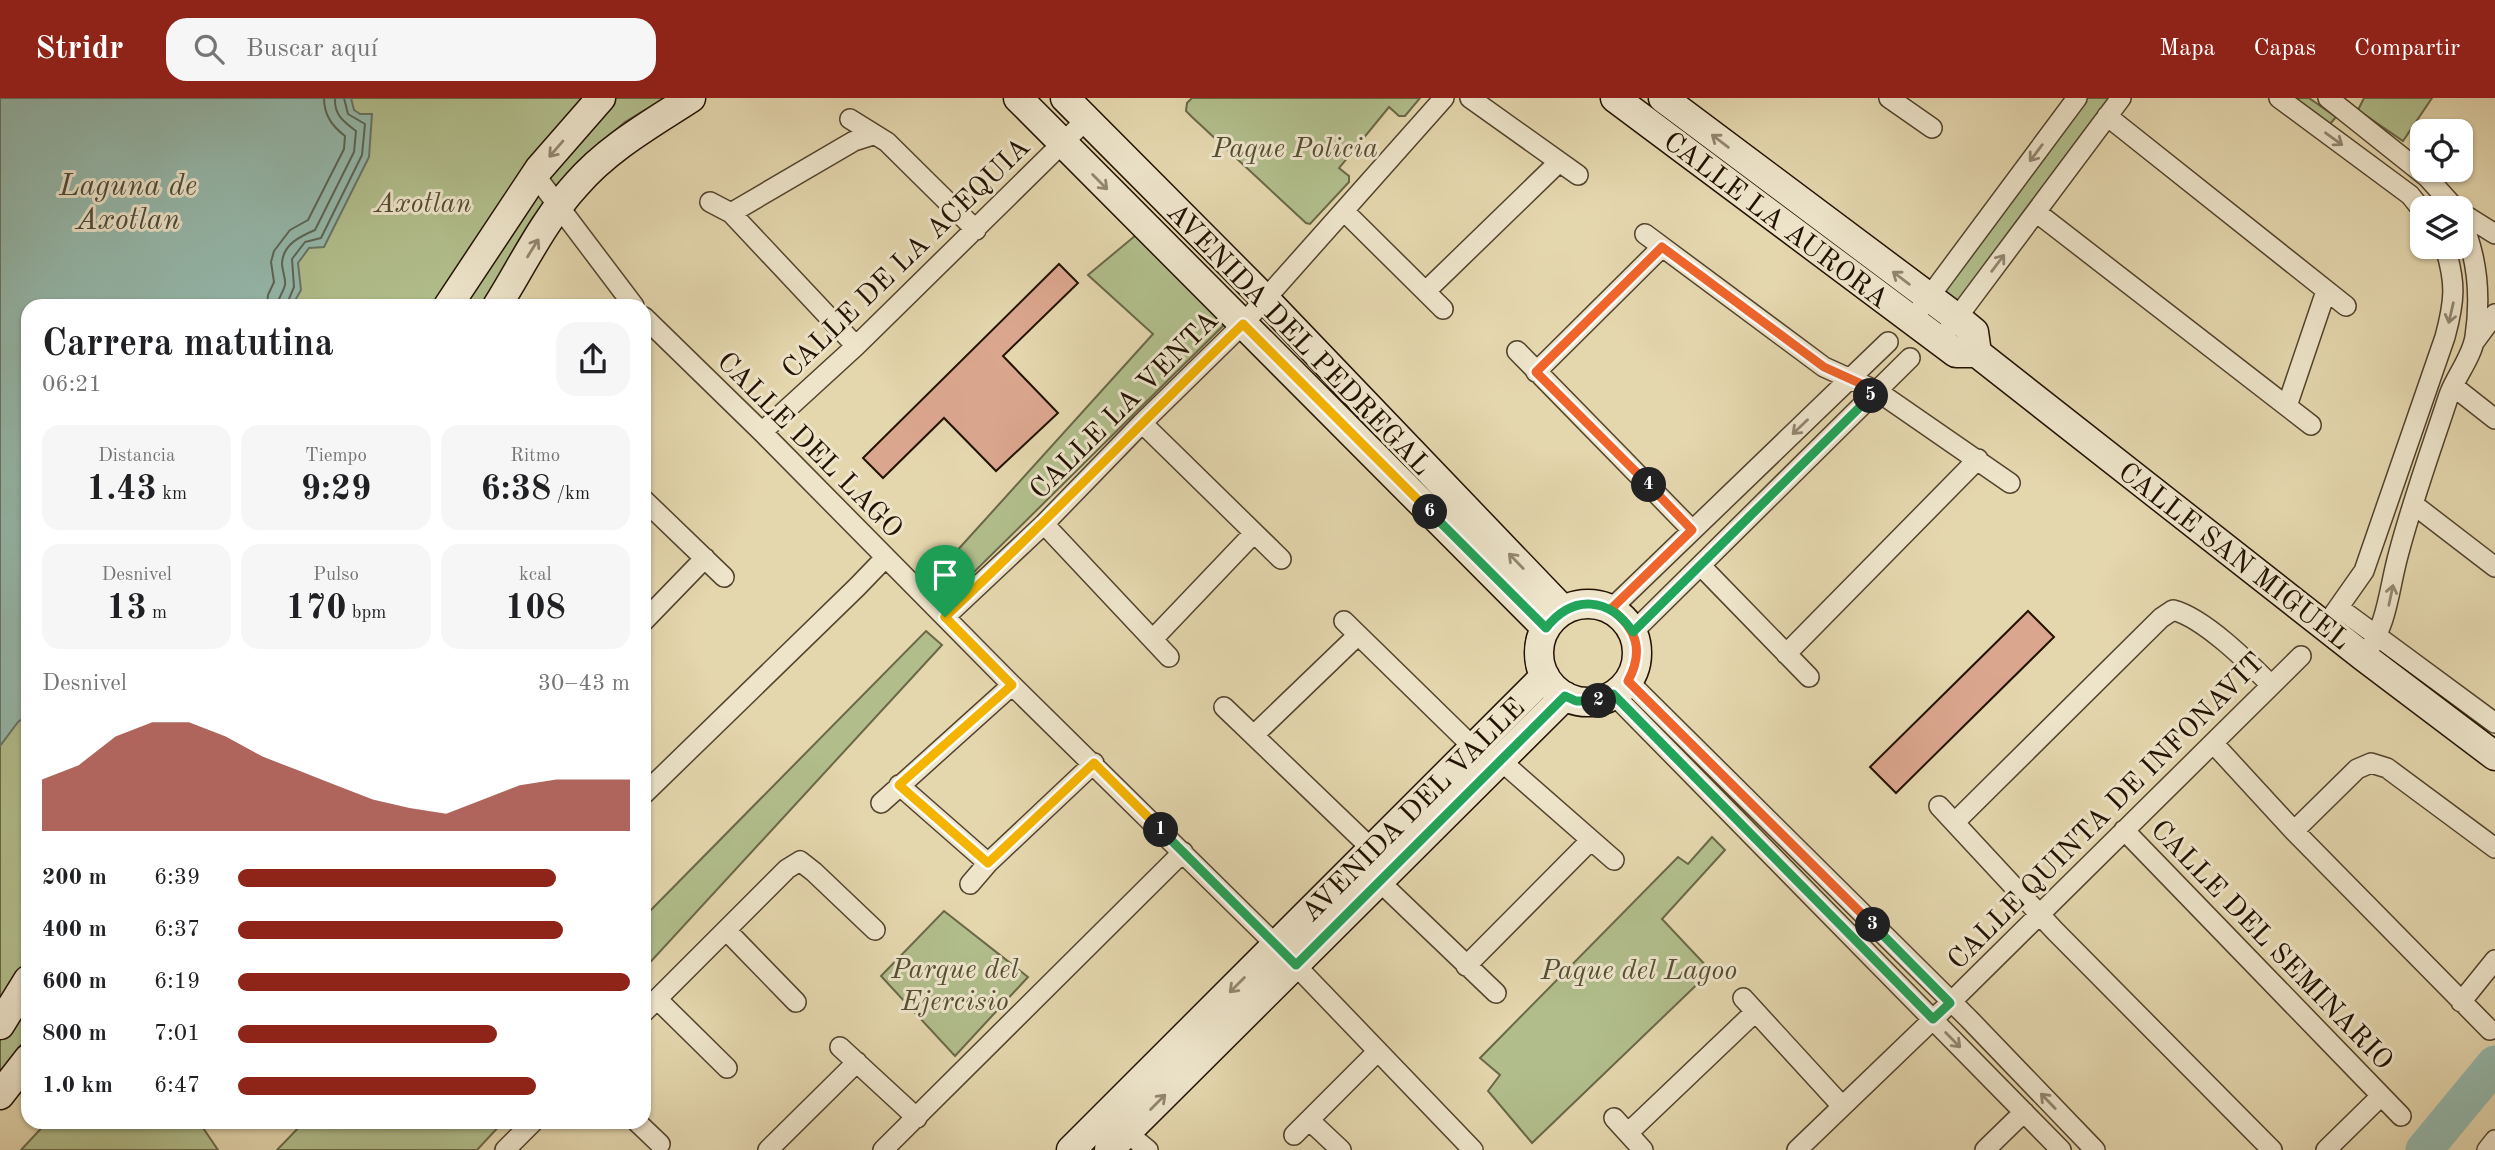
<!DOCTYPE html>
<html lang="es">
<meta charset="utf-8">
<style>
:root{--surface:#fff;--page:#f6f6f6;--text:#202124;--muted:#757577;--accent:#8f2418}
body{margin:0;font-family:"Old Standard TT",serif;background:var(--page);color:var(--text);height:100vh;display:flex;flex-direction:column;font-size:26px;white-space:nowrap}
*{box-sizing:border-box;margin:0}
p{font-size:23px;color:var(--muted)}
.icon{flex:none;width:38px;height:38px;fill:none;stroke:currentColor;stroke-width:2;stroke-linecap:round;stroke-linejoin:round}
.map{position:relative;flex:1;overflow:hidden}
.sheet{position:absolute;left:21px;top:201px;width:630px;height:830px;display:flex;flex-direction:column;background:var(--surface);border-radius:21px;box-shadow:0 2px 5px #0004}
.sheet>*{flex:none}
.tools{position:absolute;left:2410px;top:21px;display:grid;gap:14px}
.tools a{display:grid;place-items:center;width:63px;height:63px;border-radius:14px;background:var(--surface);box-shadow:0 2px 5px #0004;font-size:35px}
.pin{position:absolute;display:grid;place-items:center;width:60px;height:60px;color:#fff;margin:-72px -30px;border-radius:50% 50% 50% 0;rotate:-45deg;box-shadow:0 0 7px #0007}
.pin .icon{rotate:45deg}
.km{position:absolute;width:35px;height:35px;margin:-18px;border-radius:50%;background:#222;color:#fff;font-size:19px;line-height:35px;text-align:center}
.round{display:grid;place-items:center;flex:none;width:74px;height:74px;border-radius:21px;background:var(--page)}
.overview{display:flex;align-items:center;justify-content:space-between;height:119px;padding:0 21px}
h1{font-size:38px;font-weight:600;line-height:52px}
.stats{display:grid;grid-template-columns:repeat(3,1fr);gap:10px;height:119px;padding:7px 21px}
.stats div{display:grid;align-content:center;border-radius:18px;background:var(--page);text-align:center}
.stats b{font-size:35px;font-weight:600}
.stats small{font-size:19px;font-weight:400}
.stats p{font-size:19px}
.chart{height:196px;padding:14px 21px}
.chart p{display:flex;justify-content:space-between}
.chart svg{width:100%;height:126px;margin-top:7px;fill:var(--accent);opacity:.7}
ul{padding:0 21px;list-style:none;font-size:23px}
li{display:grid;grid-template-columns:112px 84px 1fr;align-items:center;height:52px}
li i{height:18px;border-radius:9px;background:var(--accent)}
header{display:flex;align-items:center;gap:42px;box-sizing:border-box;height:98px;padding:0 35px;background:var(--accent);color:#fff}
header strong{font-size:33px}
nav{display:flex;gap:38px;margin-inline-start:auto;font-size:24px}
.search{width:490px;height:63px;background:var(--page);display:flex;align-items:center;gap:18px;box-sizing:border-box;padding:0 24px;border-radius:21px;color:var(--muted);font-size:26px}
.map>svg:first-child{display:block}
.green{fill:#b1be8c;stroke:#6a6847;stroke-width:2}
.water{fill:#95b9ac;stroke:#677668;stroke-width:2}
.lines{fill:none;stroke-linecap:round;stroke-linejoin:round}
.shore{stroke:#5c6657;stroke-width:2}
.river{stroke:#95b9ac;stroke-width:37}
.building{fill:#dba68e;stroke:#231202;stroke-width:2}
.street-casing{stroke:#53432d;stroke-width:22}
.secondary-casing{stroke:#231202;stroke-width:31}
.street{stroke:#ede4ca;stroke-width:19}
.secondary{stroke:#ede4ca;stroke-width:28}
.oneway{stroke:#928670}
.split-1-casing{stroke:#fff;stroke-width:14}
.split-2-casing{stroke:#fff;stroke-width:14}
.split-3-casing{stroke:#fff;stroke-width:14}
.split-4-casing{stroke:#fff;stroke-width:14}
.split-5-casing{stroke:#fff;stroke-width:14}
.split-6-casing{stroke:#fff;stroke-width:14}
.split-7-casing{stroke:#fff;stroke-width:14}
.split-1{stroke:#f5b400;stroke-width:9}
.split-2{stroke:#22a559;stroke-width:9}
.split-3{stroke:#22a559;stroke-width:9}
.split-4{stroke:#f0652b;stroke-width:9}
.split-5{stroke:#f0652b;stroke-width:9}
.split-6{stroke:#22a559;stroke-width:9}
.split-7{stroke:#f5b400;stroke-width:9}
.labels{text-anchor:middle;stroke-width:6;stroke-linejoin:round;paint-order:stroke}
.park-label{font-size:28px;font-style:italic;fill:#554e32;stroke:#ede4ca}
.street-label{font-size:28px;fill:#231202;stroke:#ede4ca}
.water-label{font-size:30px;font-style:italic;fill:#4b4c3e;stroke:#ede4ca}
</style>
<header>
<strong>Stridr</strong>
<div class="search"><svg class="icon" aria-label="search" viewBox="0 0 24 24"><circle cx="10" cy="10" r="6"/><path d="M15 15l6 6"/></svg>Buscar aquí</div>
<nav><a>Mapa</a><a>Capas</a><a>Compartir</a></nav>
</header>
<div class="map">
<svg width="2495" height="1052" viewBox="0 0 2495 1052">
<rect width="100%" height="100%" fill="#e4d6ad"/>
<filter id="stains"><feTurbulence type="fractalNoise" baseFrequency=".00286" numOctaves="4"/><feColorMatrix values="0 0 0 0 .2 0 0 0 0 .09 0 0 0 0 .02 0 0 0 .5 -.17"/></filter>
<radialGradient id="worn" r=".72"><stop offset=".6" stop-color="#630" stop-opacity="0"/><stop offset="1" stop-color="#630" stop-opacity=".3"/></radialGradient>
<path class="green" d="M0,0h665l-40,24 -48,41 -49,69 -46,74h-454v729l-28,39z
M1192,0h228l-15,18h-6l-10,-9 -50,61 10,8v6l-39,42 -4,-1 -114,-106 -6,-6 1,-8z
M2085,0h27l-158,208 -20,-9z
M2283,0h26l27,19 -10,12z
M2364,0h68l-29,43 -45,-31z
M1136,137l89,89 -260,257 -20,-17 208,-230 -65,-59z
M926,533l16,14 -298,324v-52z
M1712,739l13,13 -63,69 49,52 -179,172 -44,-52 12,-16 -20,-17 198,-201 10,7z
M944,813l84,66 -73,79 -74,-80z
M47,1024h152l19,28h-197z
M304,1024h199l-26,28h-200z"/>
<path class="water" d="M0,0h351l3,12 6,4h12l-3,43 -45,90 -15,1 -11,15 3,27 -9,16h-264v409l-10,7 -18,24z"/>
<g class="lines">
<path class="shore" d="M267,208l1,-11 6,-13 -3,-20 3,-11 16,-21 18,-10 36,-71 1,-13c-13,-10 -21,-21 -21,-38
M277,208c1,-8 6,-13 8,-21 1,-6 -3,-15 -3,-22 1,-19 19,-27 33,-33l39,-78 2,-21c-12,-9 -22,-16 -21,-33
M286,208l8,-19 -2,-28 13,-17 16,-4 41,-83 3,-31 -17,-10 -4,-16"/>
<path class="river" d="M2424,1052l71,-86"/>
</g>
<path class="building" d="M1059,166l19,19 -75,73 55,57 -62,58 -52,-53 -61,60 -20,-20z
M2028,513l26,26 -158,156 -26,-26z"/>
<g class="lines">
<g class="street-casing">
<path id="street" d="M1470,0l108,77
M1889,0l43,30
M2279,0l131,97 12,15
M2328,0l99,79 28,31
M2107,18l239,190
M850,21l37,23 89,88
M535,77l99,131
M710,104l21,11 125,133
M1344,113l99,98
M2036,114l275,213
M2460,114l35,22
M731,115l123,-72 19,-6
M1645,136l179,133 53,24 133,92
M1426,193l133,-129
M644,219l118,115 250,253 265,261 196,204
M1912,222l165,-222
M1950,229l171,-229
M2475,243l20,-27
M1517,253l175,179
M1536,274l126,-125
M2453,288l42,33
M2287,308l39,-115
M1142,325l139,136
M762,334l94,-86 229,-225
M644,402l80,77
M2413,406l82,63
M1044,426l125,133
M1701,468l108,111
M2339,510l156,115
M1611,511l277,-267
M945,519l99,-93 98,-101 101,-99 201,-226
M644,523l61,-63
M1344,523l130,127
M2326,527l38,-54 81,-234c10,-37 11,-54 0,-90
M1633,534l277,-274
M1153,541l101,-106
M1786,556l192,-195
M2364,559c25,-35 24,-66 35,-105 14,-53 33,-105 50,-157 7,-19 23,-38 26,-58 6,-41 3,-81 -15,-119
M1628,583l341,338 126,131
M1613,596l448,456
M1224,609l149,143
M1254,637l104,-100
M2213,645l81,88 196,199
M1500,662l114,100
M899,687l89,78
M644,696l213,-207 28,-29
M881,705l131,-118
M1939,708l116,125 217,219
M1955,724l206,-204 12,-8c31,8 75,52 98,75
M2124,732l277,286
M2294,733l63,-62 14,-6 16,5 108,80
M1380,784l116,111
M970,786l18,-21 106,-100
M726,832l70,72
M1466,868l125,-126
M1743,900l99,108
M657,901l70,69
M2461,904l34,-42
M644,914l143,-143 13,-8 14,11 61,58
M840,949l77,71
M1614,1020l29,32
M1309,1022l32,30
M637,1024l23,22
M1119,1028l29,24
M1628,1035l127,-121
M1294,1037l84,-84
M505,1052l28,-28
M768,1052l89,-88
M883,1052l300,-298
M1797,1052l153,-147 351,-347
M1985,1052l39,-38
M2326,1052l55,-54
M2487,1052l8,-10"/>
</g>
<g class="secondary-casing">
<path id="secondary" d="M1018,0l528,530
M1065,0l200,201 298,311
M1615,0l341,255h21l387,304 131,99
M1663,0l294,220 17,14 3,21
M448,208l91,-137 62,-71
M497,208c25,-40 47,-86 79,-121 32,-37 75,-61 115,-87
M1539 555a49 49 0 1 1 98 0a49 49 0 1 1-98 0Z
M0,927l28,-45
M0,997l28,-36
M1071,1052l474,-474
M1109,1052l456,-454"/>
</g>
<use href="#street" class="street"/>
<use href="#secondary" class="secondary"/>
</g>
<defs><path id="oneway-shaft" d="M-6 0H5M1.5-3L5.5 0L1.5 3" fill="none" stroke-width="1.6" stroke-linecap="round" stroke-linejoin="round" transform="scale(1.75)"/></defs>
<g class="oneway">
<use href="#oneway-shaft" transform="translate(2334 41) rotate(36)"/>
<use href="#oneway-shaft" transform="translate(1720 43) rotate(-143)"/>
<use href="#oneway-shaft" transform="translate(556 51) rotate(131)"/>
<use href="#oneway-shaft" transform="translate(2036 55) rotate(127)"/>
<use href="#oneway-shaft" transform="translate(1100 84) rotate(45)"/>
<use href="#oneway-shaft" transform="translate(533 150) rotate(-58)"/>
<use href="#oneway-shaft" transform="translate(1998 165) rotate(-53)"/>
<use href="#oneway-shaft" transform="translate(1901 180) rotate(-143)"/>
<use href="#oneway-shaft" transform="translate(2451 215) rotate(103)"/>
<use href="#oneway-shaft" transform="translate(1800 329) rotate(136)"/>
<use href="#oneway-shaft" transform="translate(1516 463) rotate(-134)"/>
<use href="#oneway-shaft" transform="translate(2391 497) rotate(-78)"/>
<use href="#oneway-shaft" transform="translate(1237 887) rotate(135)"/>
<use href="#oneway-shaft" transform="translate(1953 942) rotate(45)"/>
<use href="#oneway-shaft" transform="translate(2048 1003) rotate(-134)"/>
<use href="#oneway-shaft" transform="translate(1158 1004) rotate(-45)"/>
</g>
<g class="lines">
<g class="split-1-casing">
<path id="split-1" d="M945,519l67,68 -113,100 89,78 106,-100 67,67"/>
</g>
<g class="split-2-casing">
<path id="split-2" d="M1161,732l135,135 269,-269 11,5h23"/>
</g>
<g class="split-3-casing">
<path id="split-3" d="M1599,603l14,-7 320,325 17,-16 -77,-78"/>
</g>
<g class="split-4-casing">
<path id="split-4" d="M1649,387l43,45 -81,79c26,20 33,42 17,72l245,244"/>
</g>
<g class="split-5-casing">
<path id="split-5" d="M1649,387l-113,-113 126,-125 162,120 53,24 -6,5"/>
</g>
<g class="split-6-casing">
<path id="split-6" d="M1430,414l116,116c27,-34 63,-31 87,4l238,-236"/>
</g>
<g class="split-7-casing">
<path id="split-7" d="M945,519c102,-96 198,-196 298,-293l187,188"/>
</g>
<use href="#split-1" class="split-1"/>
<use href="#split-2" class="split-2"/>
<use href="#split-3" class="split-3"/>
<use href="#split-4" class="split-4"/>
<use href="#split-5" class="split-5"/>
<use href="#split-6" class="split-6"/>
<use href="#split-7" class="split-7"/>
</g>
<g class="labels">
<g class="park-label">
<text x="1295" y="59">Paque Policia</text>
<text x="423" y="114">Axotlan</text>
<text x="955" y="880">Parque del<tspan x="955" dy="32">Ejercisio</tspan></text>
<text x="1639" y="881">Paque del Lagoo</text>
</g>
<g class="street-label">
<text transform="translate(1777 121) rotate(37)" y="10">CALLE LA AURORA</text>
<text transform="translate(905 159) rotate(-44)" y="10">CALLE DE LA ACEQUIA</text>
<text transform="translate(1300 240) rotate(46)" y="10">AVENIDA DEL PEDREGAL</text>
<text transform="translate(1123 306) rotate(-45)" y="10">CALLE LA VENTA</text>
<text transform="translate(811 346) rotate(45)" y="10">CALLE DEL LAGO</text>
<text transform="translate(2235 457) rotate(38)" y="10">CALLE SAN MIGUEL</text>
<text transform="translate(1412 711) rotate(-45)" y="10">AVENIDA DEL VALLE</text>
<text transform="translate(2105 712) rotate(-45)" y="10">CALLE QUINTA DE INFONAVIT</text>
<text transform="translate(2273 846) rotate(46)" y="10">CALLE DEL SEMINARIO</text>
</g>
<g class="water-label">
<text x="128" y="97">Laguna de<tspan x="128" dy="34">Axotlan</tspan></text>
</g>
</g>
<rect width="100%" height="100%" filter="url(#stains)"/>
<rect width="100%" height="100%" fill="url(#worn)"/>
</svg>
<div class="tools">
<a><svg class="icon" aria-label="locate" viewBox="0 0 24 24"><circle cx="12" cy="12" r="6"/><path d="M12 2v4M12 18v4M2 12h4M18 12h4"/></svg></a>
<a><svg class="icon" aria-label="layers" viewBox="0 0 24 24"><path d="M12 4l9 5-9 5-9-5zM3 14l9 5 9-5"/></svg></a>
</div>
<div class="pin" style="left:945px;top:519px;background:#1e9e55"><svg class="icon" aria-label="arrive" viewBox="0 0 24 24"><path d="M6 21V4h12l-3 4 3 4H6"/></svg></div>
<b class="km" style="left:1161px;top:732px">1</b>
<b class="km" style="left:1599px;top:603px">2</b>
<b class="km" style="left:1873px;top:827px">3</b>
<b class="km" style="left:1649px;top:387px">4</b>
<b class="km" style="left:1871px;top:298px">5</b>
<b class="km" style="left:1430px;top:414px">6</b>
<section class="sheet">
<div class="overview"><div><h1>Carrera matutina</h1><p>06:21</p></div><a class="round"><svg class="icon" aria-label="share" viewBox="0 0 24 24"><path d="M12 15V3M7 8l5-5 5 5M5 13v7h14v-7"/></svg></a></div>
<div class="stats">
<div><p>Distancia</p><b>1.43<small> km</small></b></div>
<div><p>Tiempo</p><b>9:29</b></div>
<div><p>Ritmo</p><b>6:38<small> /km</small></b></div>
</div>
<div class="stats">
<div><p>Desnivel</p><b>13<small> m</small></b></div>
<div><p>Pulso</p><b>170<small> bpm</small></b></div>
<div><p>kcal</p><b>108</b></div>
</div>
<div class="chart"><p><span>Desnivel</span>30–43 m</p>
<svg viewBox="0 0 160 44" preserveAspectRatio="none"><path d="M0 44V26L10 21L20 11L30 6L40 6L50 11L60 18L70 23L80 28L90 33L100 36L110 38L120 33L130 28L140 26L150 26L160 26V44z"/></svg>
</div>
<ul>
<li><b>200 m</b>6:39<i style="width:81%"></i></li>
<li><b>400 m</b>6:37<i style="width:83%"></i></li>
<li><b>600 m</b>6:19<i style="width:100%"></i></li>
<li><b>800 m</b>7:01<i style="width:66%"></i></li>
<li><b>1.0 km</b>6:47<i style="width:76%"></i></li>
</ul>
</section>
</div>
